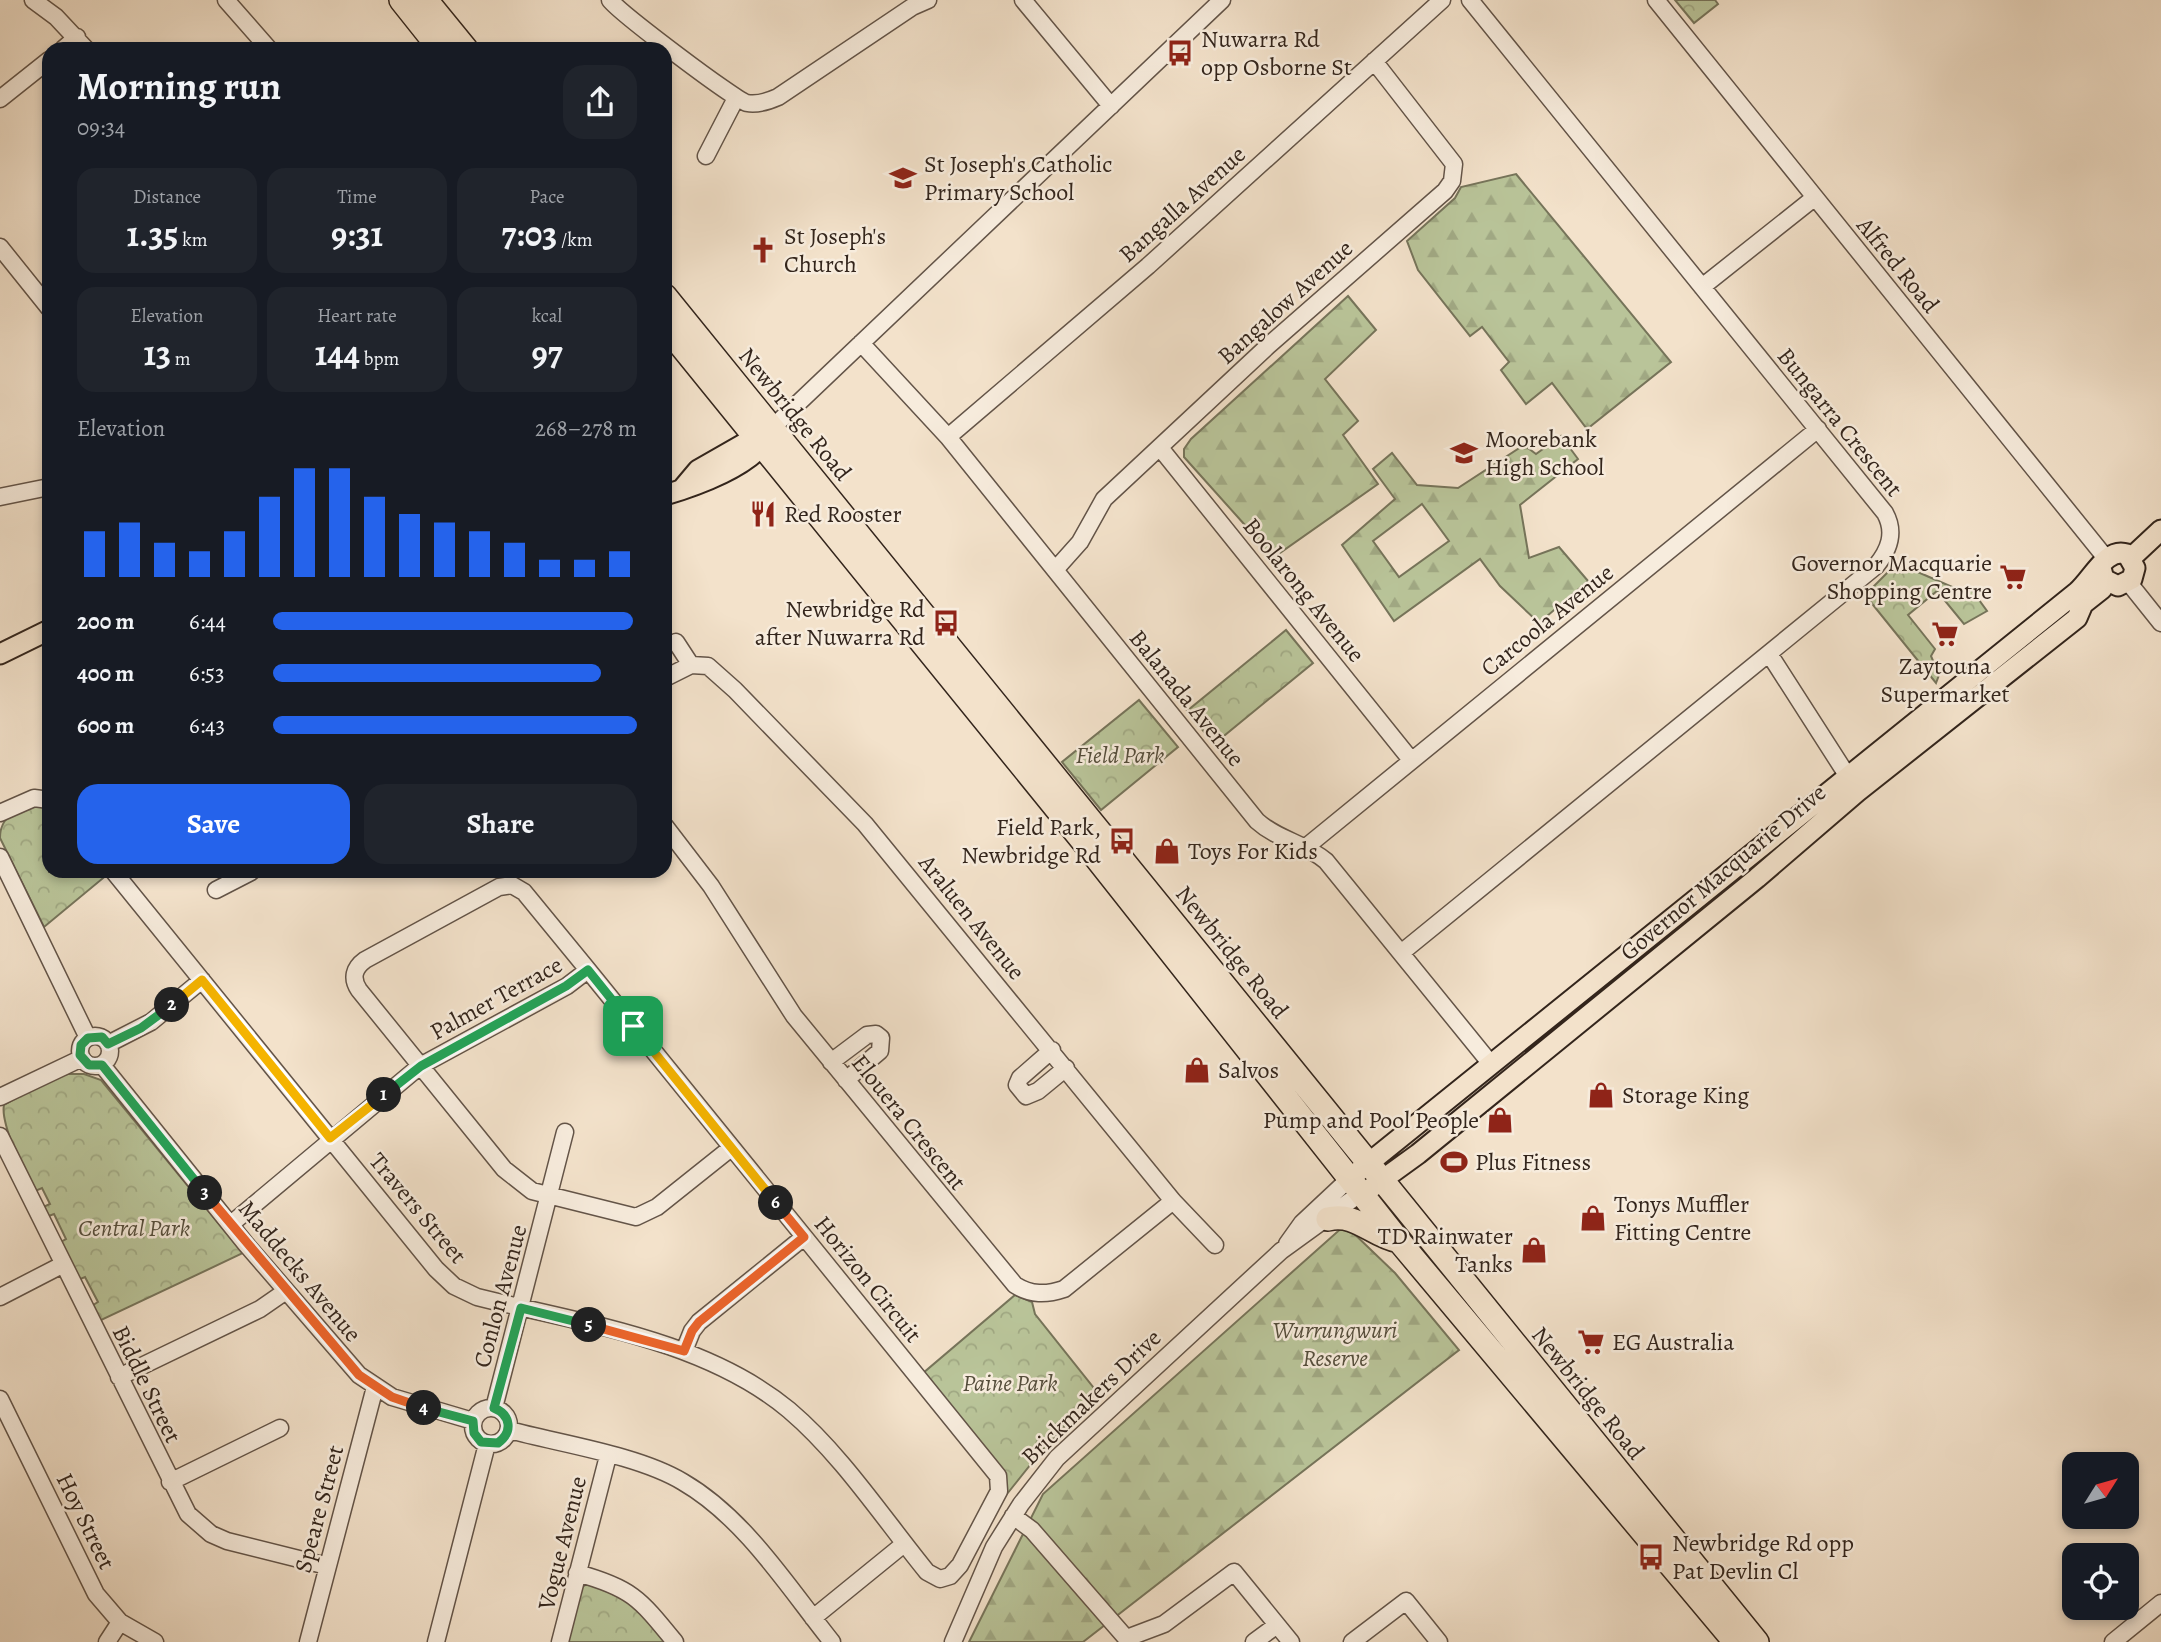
<!DOCTYPE html>
<meta charset="utf-8">
<style>
:root{--surface:#171b24;--page:#20242c;--text:#f1f3f6;--muted:#9ea1a6;--accent:#2563eb}
body{margin:0;font-family:Alegreya,serif;background:var(--page);color:var(--text);height:100vh;display:flex;flex-direction:column;font-size:26px;white-space:nowrap}
*{box-sizing:border-box;margin:0}
p{font-size:23px;color:var(--muted)}
.icon{flex:none;width:38px;height:38px;fill:none;stroke:currentColor;stroke-width:2;stroke-linecap:round;stroke-linejoin:round}
.map{position:relative;flex:1;overflow:hidden}
.details{position:absolute;left:42px;top:42px;width:630px;height:836px;display:flex;flex-direction:column;background:var(--surface);border-radius:21px;box-shadow:0 4px 10px #0003}
.details>*{flex:none}
.needle{width:46px;rotate:53deg}
.buttons{position:absolute;left:2062px;top:1452px;display:grid;gap:14px}
.buttons a{display:grid;place-items:center;width:77px;height:77px;border-radius:14px;background:var(--surface);box-shadow:0 4px 10px #0003;font-size:35px}
.pin{position:absolute;display:grid;place-items:center;width:60px;height:60px;color:#fff;margin:-30px;border-radius:14px;box-shadow:0 4px 10px #0006}
.km{position:absolute;width:35px;height:35px;margin:-18px;border-radius:50%;background:#222;color:#fff;font-size:19px;line-height:35px;text-align:center}
.round{display:grid;place-items:center;flex:none;width:74px;height:74px;border-radius:21px;background:var(--page)}
.overview{display:flex;align-items:center;justify-content:space-between;height:119px;padding:0 35px}
h1{font-size:38px;font-weight:700;line-height:52px}
.figures{display:grid;grid-template-columns:repeat(3,1fr);gap:10px;height:119px;padding:7px 35px}
.figures div{display:grid;align-content:center;border-radius:18px;background:var(--page);text-align:center}
.figures b{font-size:35px;font-weight:700}
.figures small{font-size:19px;font-weight:400}
.figures p{font-size:19px}
.chart{height:196px;padding:14px 35px}
.chart p{display:flex;justify-content:space-between}
.chart svg{width:100%;height:126px;margin-top:7px;stroke:var(--accent);stroke-width:6}
.primary-button{display:flex;gap:14px;margin-top:auto;padding:14px 35px}
.primary-button a{flex:1;height:80px;border-radius:21px;background:var(--accent);color:#fff;font-size:28px;font-weight:700;line-height:80px;text-align:center}
.primary-button a+a{background:var(--page);color:var(--text)}
ul{padding:0 35px;list-style:none;font-size:23px}
li{display:grid;grid-template-columns:112px 84px 1fr;align-items:center;height:52px}
li i{height:18px;border-radius:9px;background:var(--accent)}
.map>svg:first-child{display:block}
.forest{fill:url(#forest-firs);stroke:#76745a;stroke-width:2;fill-rule:evenodd}
.park{fill:url(#park-crowns);stroke:#76745a;stroke-width:2}
.lines{fill:none;stroke-linecap:round;stroke-linejoin:round}
.minor-casing{stroke:#635448;stroke-width:19}
.major-casing{stroke:#33251c;stroke-width:23}
.highway-casing{stroke:#33251c;stroke-width:26}
.minor{stroke:#f7ecdd;stroke-width:16}
.major{stroke:#f3e2cb;stroke-width:19}
.highway{stroke:#f3e2cb;stroke-width:23}
.split-1-casing{stroke:#fff;stroke-width:14}
.split-2-casing{stroke:#fff;stroke-width:14}
.split-3-casing{stroke:#fff;stroke-width:14}
.split-4-casing{stroke:#fff;stroke-width:14}
.split-5-casing{stroke:#fff;stroke-width:14}
.split-6-casing{stroke:#fff;stroke-width:14}
.split-7-casing{stroke:#fff;stroke-width:14}
.split-1{stroke:#22a559;stroke-width:9}
.split-2{stroke:#f5b400;stroke-width:9}
.split-3{stroke:#22a559;stroke-width:9}
.split-4{stroke:#f0652b;stroke-width:9}
.split-5{stroke:#22a559;stroke-width:9}
.split-6{stroke:#f0652b;stroke-width:9}
.split-7{stroke:#f5b400;stroke-width:9}
.labels{text-anchor:middle;stroke-width:5;stroke-linejoin:round;paint-order:stroke}
.poi-label{font-size:24px;fill:#33251c;stroke:#f7ecdd;text-anchor:start}
.street-label{font-size:24px;fill:#33251c;stroke:#f7ecdd}
.park-label{font-size:24px;font-style:italic;fill:#544d3b;stroke:#f7ecdd}
</style>
<div class="map">
<svg width="2161" height="1642" viewBox="0 0 2161 1642">
<defs>
<pattern id="forest-firs" width="22" height="20" patternUnits="userSpaceOnUse" patternTransform="scale(1.75)"><rect width="22" height="20" fill="#b9c499"/><path d="M5 1l3.5 6h-7zM16 11l3.5 6h-7z" fill="#a0a883"/></pattern>
<pattern id="park-crowns" width="20" height="18" patternUnits="userSpaceOnUse" patternTransform="scale(1.75)"><rect width="20" height="18" fill="#b9c499"/><path d="M2 6a3 3 0 1 1 6 0M12 15a3 3 0 1 1 6 0" fill="none" stroke="#a0a883"/></pattern>
</defs>
<rect width="100%" height="100%" fill="#f3e2cb"/>
<filter id="stains"><feTurbulence type="fractalNoise" baseFrequency=".00286" numOctaves="4"/><feColorMatrix values="0 0 0 0 .2 0 0 0 0 .09 0 0 0 0 .02 0 0 0 .5 -.17"/></filter>
<radialGradient id="worn" r=".72"><stop offset=".6" stop-color="#630" stop-opacity="0"/><stop offset="1" stop-color="#630" stop-opacity=".3"/></radialGradient>
<path class="forest" d="M1516,174l155,188 -84,67 -35,-46 -26,21 -25,-34 8,-8 -27,-35 -12,9 -52,-66 -11,-29 48,-43 6,-11z
M1348,296l28,34 -51,49 33,42 -15,14 35,49 -108,76 -26,-36 -60,-67v-8l7,-10z
M1561,436l17,23 -58,46 9,53 30,-11 29,34 -49,42 -39,-37 -20,-27 -86,62 -52,-76 53,-46 -22,-30 19,-16 25,32 41,3 66,-43 12,9zM1422,504l27,37 -50,36 -26,-36z
M1345,1225l50,48 64,77 -376,292h-114l74,-148z"/>
<path class="park" d="M1675,0h40l3,4 -24,19z
M1897,563l69,30 5,-4 16,22 -23,13 -27,-33 -29,24 27,34 -4,7 8,19 -3,8 -71,-88z
M1286,630l27,33 -99,81 -27,-33z
M1139,700l39,47 -77,63 -39,-48z
M41,805l8,2v65l59,2 -64,53 -44,-89c0,-24 19,-29 41,-33z
M68,1074h16l17,6 142,173 -146,69 -7,-15 8,-5 -13,-25 -7,3 -19,-37 7,-4 -12,-25 -8,3 -5,-9 9,-4 -8,-16 -9,4c-9,-18 -33,-70 -29,-87l50,-28z
M1015,1295l17,7 3,12 62,78 -58,62 -32,40 -2,-12 -83,-108z
M589,1583l36,13 42,46h-100l15,-55z"/>
<g class="lines">
<g class="minor-casing">
<path id="minor" d="M33,0l23,17 30,32
M226,0l43,49
M610,0c10,13 126,101 137,103 11,2 22,-2 31,-6l134,-90 16,-7
M1023,0l88,106
M1656,0l449,557
M63,49l14,-12
M0,99l49,-39
M706,156l30,-58
M0,247l49,61
M1702,287l112,-89
M861,343l87,94 309,384c21,19 48,22 69,40l165,203
M772,428l450,-428
M948,437l200,-171 294,-266
M1161,449l250,311
M0,497l49,-10
M1055,570l25,-28 24,-43 165,-154 176,-154 7,-10 2,-17 -80,-103
M2129,583l32,40
M676,642l15,23 17,1 27,24 130,134 308,377 42,44
M1770,655l84,131
M665,678l26,-13
M0,813l34,-15 15,2
M665,826l46,60 83,130 221,269c16,10 31,10 49,4l109,-88
M1306,847l512,-418
M0,857l88,181
M114,872l322,397 18,17 23,11c104,26 228,43 312,113 53,45 94,108 138,162l13,7 10,-3 10,-11 39,-74 -1,-15 -410,-506 -64,-78 -12,-7 -13,2 -134,73c-11,8 -14,18 -6,30l145,179 28,22 104,26 21,-10 74,-59
M216,890l35,-18
M1401,953l475,-387c13,-16 20,-33 9,-53l-415,-513
M80 1051a15 15 0 1 1 30 0a15 15 0 1 1-30 0Z
M108,1044l43,-22 51,-42
M1052,1050l-32,28 -3,7 9,11 12,-5 28,-23
M831,1062l36,-27 9,-1 5,4 -1,13 -34,29
M102,1065l143,178 114,132 33,22 81,24
M0,1097l82,-39
M0,1136l188,378 23,20 16,7 100,25
M231,1224l189,-158 147,-80 21,-16
M1287,1244l15,-21 47,-44
M0,1297l62,-32
M684,1351l8,-20 7,-9 105,-85
M119,1377l141,-68 26,-18
M0,1399l96,195 24,28 35,20
M473 1426a18 18 0 1 1 36 0a18 18 0 1 1-36 0Z
M494,1408l71,-276
M509,1430c52,14 129,25 174,52 62,36 105,105 149,160
M170,1482l110,-54
M1013,1516l19,14 94,108
M577,1573c55,15 63,26 98,69
M813,1618l91,-74
M1127,1638l37,-14 70,-52 57,70
M107,1642l13,-20
M308,1642l67,-255
M436,1642l51,-198
M560,1642l48,-186
M953,1642l41,-95 27,-43 36,-46 224,-207 80,-58
M1254,1642l23,-17
M1352,1642l54,-41 33,41
M2113,1642l48,-39"/>
</g>
<g class="major-casing">
<path id="major" d="M682,489l16,-19 70,-40
M665,495c30,-9 90,-30 104,-60
M2131,558l30,-28
M0,654l49,-24
M1349,1179l728,-587c16,-14 29,-45 50,-38l8,14 -3,11 -14,7 -14,-7 -3,-11
M1371,1188l47,-34 339,-276 100,-86 220,-174 6,-14 19,-15"/>
</g>
<g class="highway-casing">
<path id="highway" d="M401,0l39,49
M426,0l40,49
M665,296l1092,1346
M665,326l425,524 309,391 336,401
M1328,1219c28,-7 44,17 71,22"/>
</g>
<use href="#minor" class="minor"/>
<use href="#major" class="major"/>
<use href="#highway" class="highway"/>
</g>
<g class="lines">
<g class="split-1-casing">
<path id="split-1" d="M384,1095l37,-29 145,-80 22,-16 45,56"/>
</g>
<g class="split-2-casing">
<path id="split-2" d="M172,1005l30,-25 128,158 54,-43"/>
</g>
<g class="split-3-casing">
<path id="split-3" d="M172,1005l-31,23 -33,16 -6,-7 -14,1 -7,7 -1,10 9,10h13l103,128"/>
</g>
<g class="split-4-casing">
<path id="split-4" d="M205,1193l154,182 33,22 32,11"/>
</g>
<g class="split-5-casing">
<path id="split-5" d="M424,1408l49,13 1,12 7,9 17,1c15,-11 13,-28 -4,-35l27,-100 68,17"/>
</g>
<g class="split-6-casing">
<path id="split-6" d="M589,1325l95,26 8,-20 7,-9 105,-85 -28,-34"/>
</g>
<g class="split-7-casing">
<path id="split-7" d="M633,1026l143,177"/>
</g>
<use href="#split-1" class="split-1"/>
<use href="#split-2" class="split-2"/>
<use href="#split-3" class="split-3"/>
<use href="#split-4" class="split-4"/>
<use href="#split-5" class="split-5"/>
<use href="#split-6" class="split-6"/>
<use href="#split-7" class="split-7"/>
</g>
<defs>
<g id="bus-bare" transform="scale(2.1)"><path d="M-5-6H5V4H4V6H2V4H-2V6H-4V4H-5ZM-3.5-4V0h7V-4ZM-3.5 1.2v1.5H-2V1.2ZM2 1.2v1.5H3.5V1.2Z" fill="#8f2418" stroke="#f7ecdd" stroke-width="2.5" paint-order="stroke"/></g>
<g id="school-bare" transform="scale(2.1)"><path d="M0-5L7-2L0 1L-7-2ZM-4 1L0 2.5L4 1V4Q0 6-4 4Z" fill="#8f2418" stroke="#f7ecdd" stroke-width="2.5" paint-order="stroke"/></g>
<g id="church-bare" transform="scale(2.1)"><path d="M-1.2-6h2.4v3.5h3.3v2.4h-3.3V6h-2.4V-.1h-3.3v-2.4h3.3Z" fill="#8f2418" stroke="#f7ecdd" stroke-width="2.5" paint-order="stroke"/></g>
<g id="restaurant-bare" transform="scale(2.1)"><path d="M-5-6h1v4h1v-4h1v4h1v-4h1v5L-1.5 .5V6h-2V.5L-5-1ZM5-6V6H3V1.5H1.5Q1.5-4 5-6Z" fill="#8f2418" stroke="#f7ecdd" stroke-width="2.5" paint-order="stroke"/></g>
<g id="supermarket-bare" transform="scale(2.1)"><path d="M-6-5.5h2.5l.6 2H6L4.5 2H-2.5L-4.4-4H-6ZM-1.5 3.2a1.3 1.3 0 1 0 .1 0ZM3 3.2a1.3 1.3 0 1 0 .1 0Z" fill="#8f2418" stroke="#f7ecdd" stroke-width="2.5" paint-order="stroke"/></g>
<g id="shop-bare" transform="scale(2.1)"><path d="M-5-2.5h2.3a2.7 3.5 0 0 1 5.4 0H5L5.5 6h-11ZM-1.5-2.5h3a1.5 2.3 0 0 0-3 0Z" fill="#8f2418" stroke="#f7ecdd" stroke-width="2.5" paint-order="stroke"/></g>
<g id="stadium-bare" transform="scale(2.1)"><path d="M0-5a6.5 5 0 1 0 0 10a6.5 5 0 1 0 0-10ZM-3.5-1.8h7v3.6h-7Z" fill="#8f2418" stroke="#f7ecdd" stroke-width="2.5" paint-order="stroke"/></g>
</defs>
<g fill-rule="evenodd">
<use href="#bus-bare" x="1180" y="53"/>
<use href="#school-bare" x="903" y="178"/>
<use href="#church-bare" x="763" y="250"/>
<use href="#school-bare" x="1464" y="453"/>
<use href="#restaurant-bare" x="763" y="514"/>
<use href="#supermarket-bare" x="2013" y="577"/>
<use href="#bus-bare" x="946" y="623"/>
<use href="#supermarket-bare" x="1945" y="634"/>
<use href="#bus-bare" x="1122" y="841"/>
<use href="#shop-bare" x="1167" y="851"/>
<use href="#shop-bare" x="1197" y="1070"/>
<use href="#shop-bare" x="1601" y="1095"/>
<use href="#shop-bare" x="1500" y="1120"/>
<use href="#stadium-bare" x="1454" y="1162"/>
<use href="#shop-bare" x="1593" y="1218"/>
<use href="#shop-bare" x="1534" y="1250"/>
<use href="#supermarket-bare" x="1591" y="1342"/>
<use href="#bus-bare" x="1651" y="1557"/>
</g>
<g class="labels">
<g class="poi-label">
<text x="1201" y="47">Nuwarra Rd<tspan x="1201" dy="28">opp Osborne St</tspan></text>
<text x="924" y="172">St Joseph's Catholic<tspan x="924" dy="28">Primary School</tspan></text>
<text x="784" y="244">St Joseph's<tspan x="784" dy="28">Church</tspan></text>
<text x="1485" y="447">Moorebank<tspan x="1485" dy="28">High School</tspan></text>
<text x="784" y="522">Red Rooster</text>
<text x="1992" y="571" text-anchor="end">Governor Macquarie<tspan x="1992" dy="28">Shopping Centre</tspan></text>
<text x="925" y="617" text-anchor="end">Newbridge Rd<tspan x="925" dy="28">after Nuwarra Rd</tspan></text>
<text x="1945" y="674" text-anchor="middle">Zaytouna<tspan x="1945" dy="28">Supermarket</tspan></text>
<text x="1101" y="835" text-anchor="end">Field Park,<tspan x="1101" dy="28">Newbridge Rd</tspan></text>
<text x="1188" y="859">Toys For Kids</text>
<text x="1218" y="1078">Salvos</text>
<text x="1622" y="1103">Storage King</text>
<text x="1479" y="1128" text-anchor="end">Pump and Pool People</text>
<text x="1475" y="1170">Plus Fitness</text>
<text x="1614" y="1212">Tonys Muffler<tspan x="1614" dy="28">Fitting Centre</tspan></text>
<text x="1513" y="1244" text-anchor="end">TD Rainwater<tspan x="1513" dy="28">Tanks</tspan></text>
<text x="1612" y="1350">EG Australia</text>
<text x="1672" y="1551">Newbridge Rd opp<tspan x="1672" dy="28">Pat Devlin Cl</tspan></text>
</g>
<g class="street-label">
<text transform="translate(1182 204) rotate(-42)" y="8">Bangalla Avenue</text>
<text transform="translate(1898 265) rotate(51)" y="8">Alfred Road</text>
<text transform="translate(1285 302) rotate(-42)" y="8">Bangalow Avenue</text>
<text transform="translate(795 414) rotate(51)" y="8">Newbridge Road</text>
<text transform="translate(1840 422) rotate(51)" y="8">Bungarra Crescent</text>
<text transform="translate(1304 590) rotate(51)" y="8">Boolarong Avenue</text>
<text transform="translate(1547 620) rotate(-39)" y="8">Carcoola Avenue</text>
<text transform="translate(1187 698) rotate(51)" y="8">Balanada Avenue</text>
<text transform="translate(1723 872) rotate(-40)" y="8">Governor Macquarie Drive</text>
<text transform="translate(972 917) rotate(51)" y="8">Araluen Avenue</text>
<text transform="translate(1232 952) rotate(51)" y="8">Newbridge Road</text>
<text transform="translate(496 998) rotate(-29)" y="8">Palmer Terrace</text>
<text transform="translate(909 1122) rotate(51)" y="8">Elouera Crescent</text>
<text transform="translate(418 1208) rotate(50)" y="8">Travers Street</text>
<text transform="translate(300 1271) rotate(50)" y="8">Maddecks Avenue</text>
<text transform="translate(868 1279) rotate(51)" y="8">Horizon Circuit</text>
<text transform="translate(500 1296) rotate(-75)" y="8">Conlon Avenue</text>
<text transform="translate(147 1384) rotate(64)" y="8">Biddle Street</text>
<text transform="translate(1588 1393) rotate(51)" y="8">Newbridge Road</text>
<text transform="translate(1091 1397) rotate(-44)" y="8">Brickmakers Drive</text>
<text transform="translate(319 1509) rotate(-75)" y="8">Speare Street</text>
<text transform="translate(86 1521) rotate(64)" y="8">Hoy Street</text>
<text transform="translate(562 1543) rotate(-76)" y="8">Vogue Avenue</text>
</g>
<g class="park-label">
<text x="1120" y="763">Field Park</text>
<text x="134" y="1236">Central Park</text>
<text x="1335" y="1338">Wurrungwuri<tspan x="1335" dy="28">Reserve</tspan></text>
<text x="1010" y="1391">Paine Park</text>
</g>
</g>
<rect width="100%" height="100%" filter="url(#stains)"/>
<rect width="100%" height="100%" fill="url(#worn)"/>
</svg>
<div class="buttons">
<a><svg class="needle" viewBox="-14 -14 28 28"><path d="M0-13l5 13h-10z" fill="#e53935"/><path d="M0 13l5-13h-10z" fill="#9ea1a6"/></svg></a>
<a><svg class="icon" aria-label="locate" viewBox="0 0 24 24"><circle cx="12" cy="12" r="6"/><path d="M12 2v4M12 18v4M2 12h4M18 12h4"/></svg></a>
</div>
<div class="pin" style="left:633px;top:1026px;background:#1e9e55"><svg class="icon" aria-label="arrive" viewBox="0 0 24 24"><path d="M6 21V4h12l-3 4 3 4H6"/></svg></div>
<b class="km" style="left:384px;top:1095px">1</b>
<b class="km" style="left:172px;top:1005px">2</b>
<b class="km" style="left:205px;top:1193px">3</b>
<b class="km" style="left:424px;top:1408px">4</b>
<b class="km" style="left:589px;top:1325px">5</b>
<b class="km" style="left:776px;top:1203px">6</b>
<section class="details">
<div class="overview"><div><h1>Morning run</h1><p>09:34</p></div><a class="round"><svg class="icon" aria-label="share" viewBox="0 0 24 24"><path d="M12 15V3M7 8l5-5 5 5M5 13v7h14v-7"/></svg></a></div>
<div class="figures">
<div><p>Distance</p><b>1.35<small> km</small></b></div>
<div><p>Time</p><b>9:31</b></div>
<div><p>Pace</p><b>7:03<small> /km</small></b></div>
</div>
<div class="figures">
<div><p>Elevation</p><b>13<small> m</small></b></div>
<div><p>Heart rate</p><b>144<small> bpm</small></b></div>
<div><p>kcal</p><b>97</b></div>
</div>
<div class="chart"><p><span>Elevation</span>268–278 m</p>
<svg viewBox="0 0 160 44" preserveAspectRatio="none"><path d="M5 44V28M15 44V25M25 44V32M35 44V35M45 44V28M55 44V16M65 44V6M75 44V6M85 44V16M95 44V22M105 44V25M115 44V28M125 44V32M135 44V38M145 44V38M155 44V35"/></svg>
</div>
<ul>
<li><b>200 m</b>6:44<i style="width:99%"></i></li>
<li><b>400 m</b>6:53<i style="width:90%"></i></li>
<li><b>600 m</b>6:43<i style="width:100%"></i></li>
</ul>
<div class="primary-button"><a>Save</a><a>Share</a></div>
</section>
</div>
